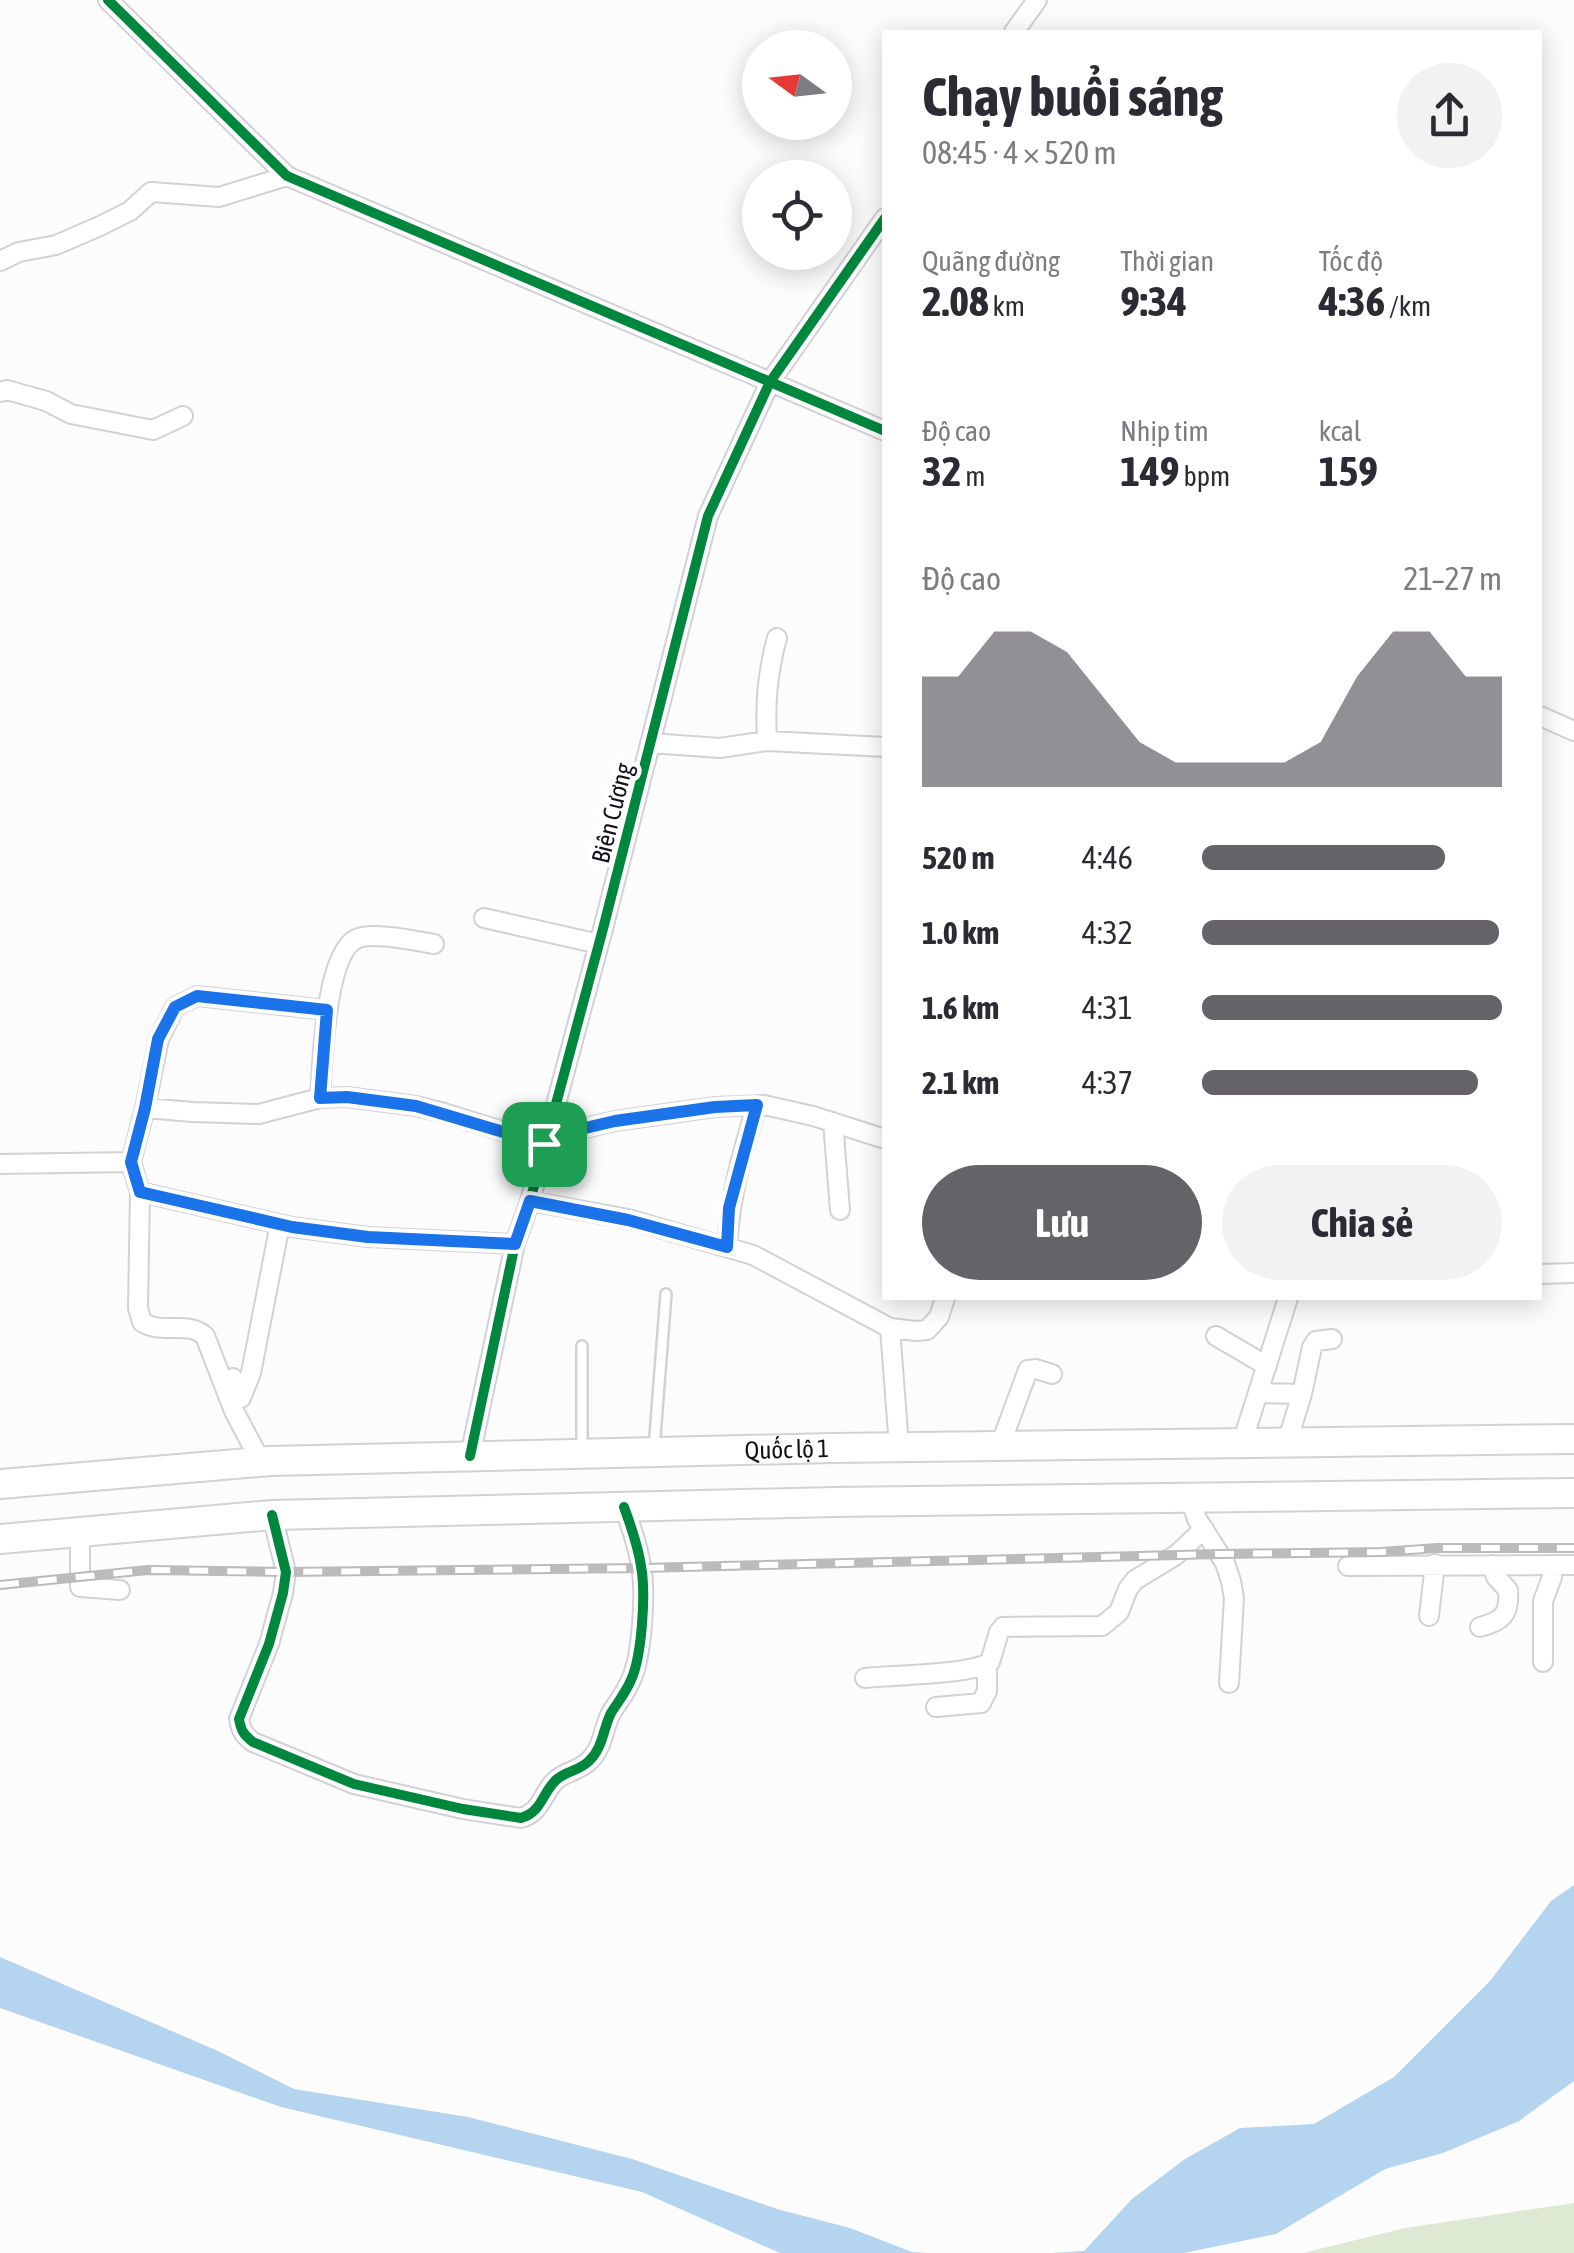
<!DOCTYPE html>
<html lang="vi">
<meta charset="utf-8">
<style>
:root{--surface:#fff;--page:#f2f2f3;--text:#2b2b33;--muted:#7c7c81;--accent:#656268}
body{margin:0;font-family:"Asap Condensed",sans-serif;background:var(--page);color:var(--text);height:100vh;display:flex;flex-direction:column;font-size:38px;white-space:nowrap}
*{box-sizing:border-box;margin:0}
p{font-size:32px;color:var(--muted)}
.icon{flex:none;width:55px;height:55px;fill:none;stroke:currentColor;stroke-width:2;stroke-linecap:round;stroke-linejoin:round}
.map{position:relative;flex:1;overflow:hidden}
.details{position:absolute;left:882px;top:30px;width:660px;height:1270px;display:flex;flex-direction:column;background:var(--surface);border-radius:0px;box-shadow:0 5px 25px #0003}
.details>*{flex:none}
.needle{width:65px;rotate:285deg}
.tools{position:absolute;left:742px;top:30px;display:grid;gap:20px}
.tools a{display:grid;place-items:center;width:110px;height:110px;border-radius:50%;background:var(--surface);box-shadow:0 5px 25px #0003;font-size:50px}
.pin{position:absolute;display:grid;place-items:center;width:85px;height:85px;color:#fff;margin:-42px;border-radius:20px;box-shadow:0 5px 15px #0006}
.round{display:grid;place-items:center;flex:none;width:105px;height:105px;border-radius:52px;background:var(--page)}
.headline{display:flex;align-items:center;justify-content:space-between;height:170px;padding:0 40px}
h1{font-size:55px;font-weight:700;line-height:75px}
.figures{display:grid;grid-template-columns:repeat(3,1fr);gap:15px;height:170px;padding:10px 40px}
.figures div{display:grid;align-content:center}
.figures b{font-size:42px;font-weight:700}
.figures small{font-size:28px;font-weight:400}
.figures p{font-size:28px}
.chart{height:280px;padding:20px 40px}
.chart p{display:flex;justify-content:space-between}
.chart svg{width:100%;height:180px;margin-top:10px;fill:var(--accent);opacity:.7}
.cta{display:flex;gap:20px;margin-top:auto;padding:20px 40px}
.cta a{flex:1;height:115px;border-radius:60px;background:var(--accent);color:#fff;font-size:40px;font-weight:700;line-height:115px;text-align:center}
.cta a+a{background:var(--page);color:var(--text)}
ul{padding:0 40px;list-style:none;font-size:32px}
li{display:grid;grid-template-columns:160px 120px 1fr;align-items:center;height:75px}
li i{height:25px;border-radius:12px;background:var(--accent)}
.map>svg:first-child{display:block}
.green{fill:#dee9d3}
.water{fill:#b4d4f0}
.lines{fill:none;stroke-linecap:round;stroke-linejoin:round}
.service-casing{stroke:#d3d1d6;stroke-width:14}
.minor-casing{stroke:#d3d1d6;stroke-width:22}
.trunk-casing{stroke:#d3d1d6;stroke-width:32}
.service{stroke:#fff;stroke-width:9}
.minor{stroke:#fff;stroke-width:18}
.trunk{stroke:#fff;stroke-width:28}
.rail-casing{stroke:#bbb;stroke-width:10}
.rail{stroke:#fff;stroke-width:6;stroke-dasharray:19;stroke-linecap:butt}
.cycleway-casing{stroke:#fff;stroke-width:16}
.cycleway{stroke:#00873e;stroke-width:10}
.route-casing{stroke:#fff;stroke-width:20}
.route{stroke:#1a73e8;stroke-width:12}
.labels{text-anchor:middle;stroke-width:9;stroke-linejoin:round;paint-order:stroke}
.street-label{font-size:25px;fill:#140f18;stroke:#fff}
</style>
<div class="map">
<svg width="1574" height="2253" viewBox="0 0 1574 2253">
<rect width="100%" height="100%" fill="#fcfcfc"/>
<path class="green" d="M1574,2203v50h-271l102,-25z"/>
<path class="water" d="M1574,1885v196l-55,40 -76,32 -58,16 -109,65 -92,19h-132l32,-2 48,-52 53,-40 55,-31 74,-4 80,-47 96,-96 61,-80z
M0,1957l218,94 76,38 174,28 164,42 145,50 73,19 62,24 15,1h-147l-138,-61 -361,-85 -281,-99z"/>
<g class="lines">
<g class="service-casing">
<path id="service" d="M582,1346v105
M654,1449l12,-155"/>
</g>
<g class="minor-casing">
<path id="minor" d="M108,0l179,176 598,255
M1014,32l23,-32
M0,261l19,-9 37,-7 44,-19 30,-15 21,-19 68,5 68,-21
M0,392l7,-2 39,11 25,13 82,16 30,-14
M777,638c-10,36 -12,67 -10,103l118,6
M1540,716l34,15
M650,743l70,5 47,-7
M484,918l115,26
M320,1098c2,-33 5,-143 36,-159 15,-8 60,2 78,5
M145,1108l48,4 66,2 61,-16 27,-1 69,9 28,7 100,31 37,-15 34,-8 100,-14 49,-2 49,11 72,23
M833,1122l7,88
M131,1162l14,-54 14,-69 16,-32 22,-11 130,14
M0,1164l131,-2 9,30 152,35 76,10 147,7
M140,1192l-2,116 4,14c19,13 46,-2 63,14l29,75 27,51
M530,1201l98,18 125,36 137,73 9,119
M727,1247c3,-51 15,-94 30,-142
M1540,1274l34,-1
M890,1328l26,3 11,-1 12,-13 6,-19
M1216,1336l51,30
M233,1378l8,20 10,-25 29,-149
M1259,1393l43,1 -15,48
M1302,1394l10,-47 4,-6 16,-2
M1242,1443l46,-145
M1000,1446l28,-76 8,-1 16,5
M470,1456l45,-212 15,-43 74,-276 104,-409 62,-134 115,-164
M1190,1498l7,21 28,44 6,18 3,17 -5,85
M272,1515l14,57 -3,21 -14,51 -30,75c2,12 5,16 14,23l101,42 109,25 58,9c21,-6 21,-25 35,-38 10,-9 23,-9 33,-19 14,-13 14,-32 22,-48 7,-11 15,-21 20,-33 11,-24 15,-87 10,-114 -3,-20 -10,-40 -17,-59
M80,1532v55l40,3
M1348,1566l226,-1
M1429,1616l6,-52
M1480,1627c22,-6 30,-12 28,-37l-12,-13 -4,-12
M1543,1662v-61l9,-24v-12
M865,1678c29,-3 105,-3 125,-16l9,-30 4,-5 99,-1 17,-14 9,-23 7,-9 41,-25 28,-26
M936,1707l45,-4 6,-12v-25"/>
</g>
<g class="trunk-casing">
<g id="trunk">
<path id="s1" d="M0,1484l270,-23 563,-13 741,-9"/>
<path d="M0,1539l272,-24 562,-13 740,-9"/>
</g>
</g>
<use href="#service" class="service"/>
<use href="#minor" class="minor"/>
<use href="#trunk" class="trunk"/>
<g class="rail-casing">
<path id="rail" d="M0,1585l148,-15 138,2 356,-4 578,-14 161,-2 56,-4h137"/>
</g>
<use href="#rail" class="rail"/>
<g class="cycleway-casing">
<path id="cycleway" d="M108,0l179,176 598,255
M470,1456l45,-212 15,-43 74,-276 104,-409 62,-134 115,-164
M272,1515l14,57 -3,21 -14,51 -30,75c2,12 5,16 14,23l101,42 109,25 58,9c21,-6 21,-25 35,-38 10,-9 23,-9 33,-19 14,-13 14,-32 22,-48 7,-11 15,-21 20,-33 11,-24 15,-87 10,-114 -3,-20 -10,-40 -17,-59"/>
</g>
<use href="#cycleway" class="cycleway"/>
</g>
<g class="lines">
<g class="route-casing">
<path id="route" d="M197,996l130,14 -7,88 27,-1 69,9 128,38 37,-15 34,-8 100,-14 42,-2 -28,103 -2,39 -99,-27 -98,-19 -15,43 -147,-7 -76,-10 -152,-35 -9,-30 14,-54 13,-69 17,-32z"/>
</g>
<use href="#route" class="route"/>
</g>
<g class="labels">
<g class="street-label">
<text transform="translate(612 813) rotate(-76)" y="9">Biên Cương</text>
<text dy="9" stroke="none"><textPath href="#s1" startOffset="788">Quốc lộ 1</textPath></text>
</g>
</g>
</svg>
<div class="tools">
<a><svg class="needle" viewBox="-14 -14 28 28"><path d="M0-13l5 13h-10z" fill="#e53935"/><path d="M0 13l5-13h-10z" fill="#7c7c81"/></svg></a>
<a><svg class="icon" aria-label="locate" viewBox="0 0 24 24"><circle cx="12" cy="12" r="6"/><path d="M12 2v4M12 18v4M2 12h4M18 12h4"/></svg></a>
</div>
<div class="pin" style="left:544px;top:1144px;background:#1e9e55"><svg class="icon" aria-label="arrive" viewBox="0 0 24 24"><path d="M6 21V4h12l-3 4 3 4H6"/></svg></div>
<section class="details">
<div class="headline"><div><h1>Chạy buổi sáng</h1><p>08:45 · 4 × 520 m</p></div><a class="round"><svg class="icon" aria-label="share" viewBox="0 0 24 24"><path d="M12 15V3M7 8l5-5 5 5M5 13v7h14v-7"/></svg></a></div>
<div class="figures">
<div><p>Quãng đường</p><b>2.08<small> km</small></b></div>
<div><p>Thời gian</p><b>9:34</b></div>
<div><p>Tốc độ</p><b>4:36<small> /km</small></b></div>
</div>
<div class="figures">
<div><p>Độ cao</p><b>32<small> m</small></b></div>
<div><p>Nhịp tim</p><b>149<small> bpm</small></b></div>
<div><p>kcal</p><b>159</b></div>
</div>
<div class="chart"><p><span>Độ cao</span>21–27 m</p>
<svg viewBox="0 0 160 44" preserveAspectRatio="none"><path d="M0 44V17L10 17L20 6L30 6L40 11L50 22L60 33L70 38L80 38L90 38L100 38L110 33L120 17L130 6L140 6L150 17L160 17V44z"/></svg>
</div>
<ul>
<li><b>520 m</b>4:46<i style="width:81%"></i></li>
<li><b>1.0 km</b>4:32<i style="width:99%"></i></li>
<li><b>1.6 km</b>4:31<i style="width:100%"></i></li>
<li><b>2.1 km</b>4:37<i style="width:92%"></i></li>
</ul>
<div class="cta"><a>Lưu</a><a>Chia sẻ</a></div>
</section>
</div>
